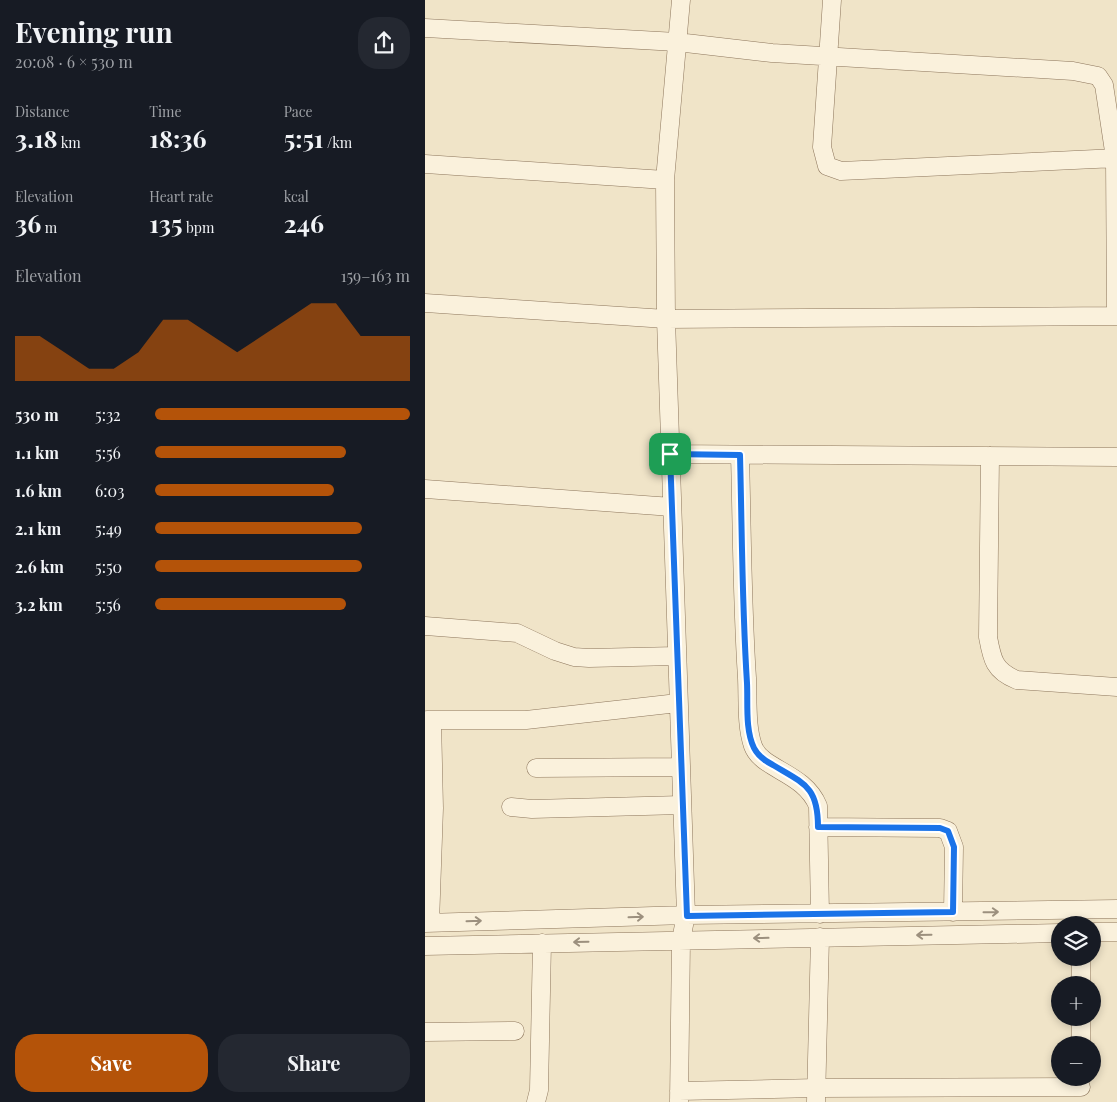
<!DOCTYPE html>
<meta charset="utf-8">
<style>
:root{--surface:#171b24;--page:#242831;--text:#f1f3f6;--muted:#9ea1a6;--accent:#b45309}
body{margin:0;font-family:"Playfair Display",serif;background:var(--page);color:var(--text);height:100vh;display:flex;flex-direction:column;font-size:19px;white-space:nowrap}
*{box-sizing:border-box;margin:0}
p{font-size:16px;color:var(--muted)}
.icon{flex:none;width:28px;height:28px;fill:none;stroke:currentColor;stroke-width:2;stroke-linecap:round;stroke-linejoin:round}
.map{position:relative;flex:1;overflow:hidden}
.panel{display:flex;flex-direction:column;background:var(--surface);width:425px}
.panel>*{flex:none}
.buttons{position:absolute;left:626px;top:916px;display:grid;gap:10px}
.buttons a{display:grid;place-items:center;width:50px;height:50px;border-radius:50%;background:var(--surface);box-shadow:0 2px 8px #0003;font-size:25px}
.pin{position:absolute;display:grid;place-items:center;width:42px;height:42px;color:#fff;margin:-21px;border-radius:10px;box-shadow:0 2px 8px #0006}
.round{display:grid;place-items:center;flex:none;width:52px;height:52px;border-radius:20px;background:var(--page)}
.headline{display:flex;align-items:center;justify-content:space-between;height:85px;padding:0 15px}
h1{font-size:28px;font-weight:700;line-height:38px}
.stats{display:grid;grid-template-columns:repeat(3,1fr);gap:8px;height:85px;padding:5px 15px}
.stats div{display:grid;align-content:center}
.stats b{font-size:25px;font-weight:700}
.stats small{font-size:14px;font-weight:400}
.stats p{font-size:14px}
.chart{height:140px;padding:10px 15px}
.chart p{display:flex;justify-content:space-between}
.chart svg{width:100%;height:90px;margin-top:5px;fill:var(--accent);opacity:.7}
.cta{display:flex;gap:10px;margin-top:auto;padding:10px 15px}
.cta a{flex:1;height:58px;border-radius:20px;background:var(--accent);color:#fff;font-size:20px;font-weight:700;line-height:58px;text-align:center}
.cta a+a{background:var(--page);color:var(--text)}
ul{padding:0 15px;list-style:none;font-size:16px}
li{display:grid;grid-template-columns:80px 60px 1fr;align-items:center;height:38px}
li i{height:12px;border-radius:6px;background:var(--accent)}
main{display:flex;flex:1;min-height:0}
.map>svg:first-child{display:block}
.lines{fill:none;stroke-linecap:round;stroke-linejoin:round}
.minor-casing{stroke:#8d765c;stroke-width:19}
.minor{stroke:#faf1dc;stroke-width:18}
.oneway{stroke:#9c907e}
.route-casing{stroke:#fff;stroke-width:10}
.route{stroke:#1a73e8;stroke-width:6}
</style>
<main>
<section class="panel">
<div class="headline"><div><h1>Evening run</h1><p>20:08 · 6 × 530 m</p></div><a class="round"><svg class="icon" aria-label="share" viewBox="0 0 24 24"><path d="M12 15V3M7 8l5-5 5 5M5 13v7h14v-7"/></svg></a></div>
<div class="stats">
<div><p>Distance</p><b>3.18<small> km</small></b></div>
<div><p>Time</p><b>18:36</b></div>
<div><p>Pace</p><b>5:51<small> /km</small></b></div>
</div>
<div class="stats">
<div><p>Elevation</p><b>36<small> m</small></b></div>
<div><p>Heart rate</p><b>135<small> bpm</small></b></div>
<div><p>kcal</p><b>246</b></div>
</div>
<div class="chart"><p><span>Elevation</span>159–163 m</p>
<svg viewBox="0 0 160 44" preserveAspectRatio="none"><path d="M0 44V22L10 22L20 30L30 38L40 38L50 30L60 14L70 14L80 22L90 30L100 22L110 14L120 6L130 6L140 22L150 22L160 22V44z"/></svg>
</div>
<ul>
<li><b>530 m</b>5:32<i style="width:100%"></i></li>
<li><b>1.1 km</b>5:56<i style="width:75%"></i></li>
<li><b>1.6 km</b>6:03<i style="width:70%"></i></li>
<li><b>2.1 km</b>5:49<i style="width:81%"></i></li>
<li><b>2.6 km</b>5:50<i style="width:81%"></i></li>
<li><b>3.2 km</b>5:56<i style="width:75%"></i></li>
</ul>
<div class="cta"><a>Save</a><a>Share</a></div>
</section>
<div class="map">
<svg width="692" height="1102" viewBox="0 0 692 1102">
<rect width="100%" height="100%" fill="#f0e4c8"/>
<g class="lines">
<g class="minor-casing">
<path id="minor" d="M407,0l-10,147 5,19 14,5 276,-13
M0,28l252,14 95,11 301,18 25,5 6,9 11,73 1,158
M0,164l240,16
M0,303l241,16 451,-3
M245,454l447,3
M315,455c2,74 2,149 7,223 1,22 -1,48 6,68 9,24 51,26 65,60l2,108
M565,456l-2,181c4,22 6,34 29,43l100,7
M0,489l247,18
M0,626l92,7 38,18 19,6 15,1 87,-2
M2,720h99l152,-17
M111,768l145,-1
M86,807l21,2 150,-4
M0,808h9l-2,-88
M393,827l122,1 8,3 6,16 -1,65
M0,923l261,-8 431,-6
M5,923l4,-115
M668,932h24
M0,946l635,-13
M656,985v-27
M0,1032l90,-1
M656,1045v-27
M254,1091l138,-3 264,-1
M111,1102l3,-12 3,-147
M254,1102l2,-162 5,-25 -20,-596 -1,-139 16,-180
M391,1102l4,-165"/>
</g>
<use href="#minor" class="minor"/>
</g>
<defs><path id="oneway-shaft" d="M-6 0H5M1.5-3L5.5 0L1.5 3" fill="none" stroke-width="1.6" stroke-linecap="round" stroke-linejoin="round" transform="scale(1.25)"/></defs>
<g class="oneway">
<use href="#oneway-shaft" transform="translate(566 912) rotate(-1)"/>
<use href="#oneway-shaft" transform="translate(211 917) rotate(-2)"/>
<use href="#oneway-shaft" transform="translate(49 921) rotate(-2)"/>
<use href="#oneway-shaft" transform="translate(499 935) rotate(179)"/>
<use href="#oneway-shaft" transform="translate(336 938) rotate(179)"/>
<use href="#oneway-shaft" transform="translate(156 942) rotate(179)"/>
</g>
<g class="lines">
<g class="route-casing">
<path id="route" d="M245,454l70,1c2,76 2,152 7,228 1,20 -2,47 7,65 4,8 11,13 19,17 32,19 45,22 45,62l122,1 8,3 6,16 -1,65 -266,4z"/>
</g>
<use href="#route" class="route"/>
</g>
</svg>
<div class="buttons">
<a><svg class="icon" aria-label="layers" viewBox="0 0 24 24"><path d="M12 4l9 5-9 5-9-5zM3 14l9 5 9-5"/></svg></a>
<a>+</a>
<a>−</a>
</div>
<div class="pin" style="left:245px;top:454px;background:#1e9e55"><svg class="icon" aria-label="arrive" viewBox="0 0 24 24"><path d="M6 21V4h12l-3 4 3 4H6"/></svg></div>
</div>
</main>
